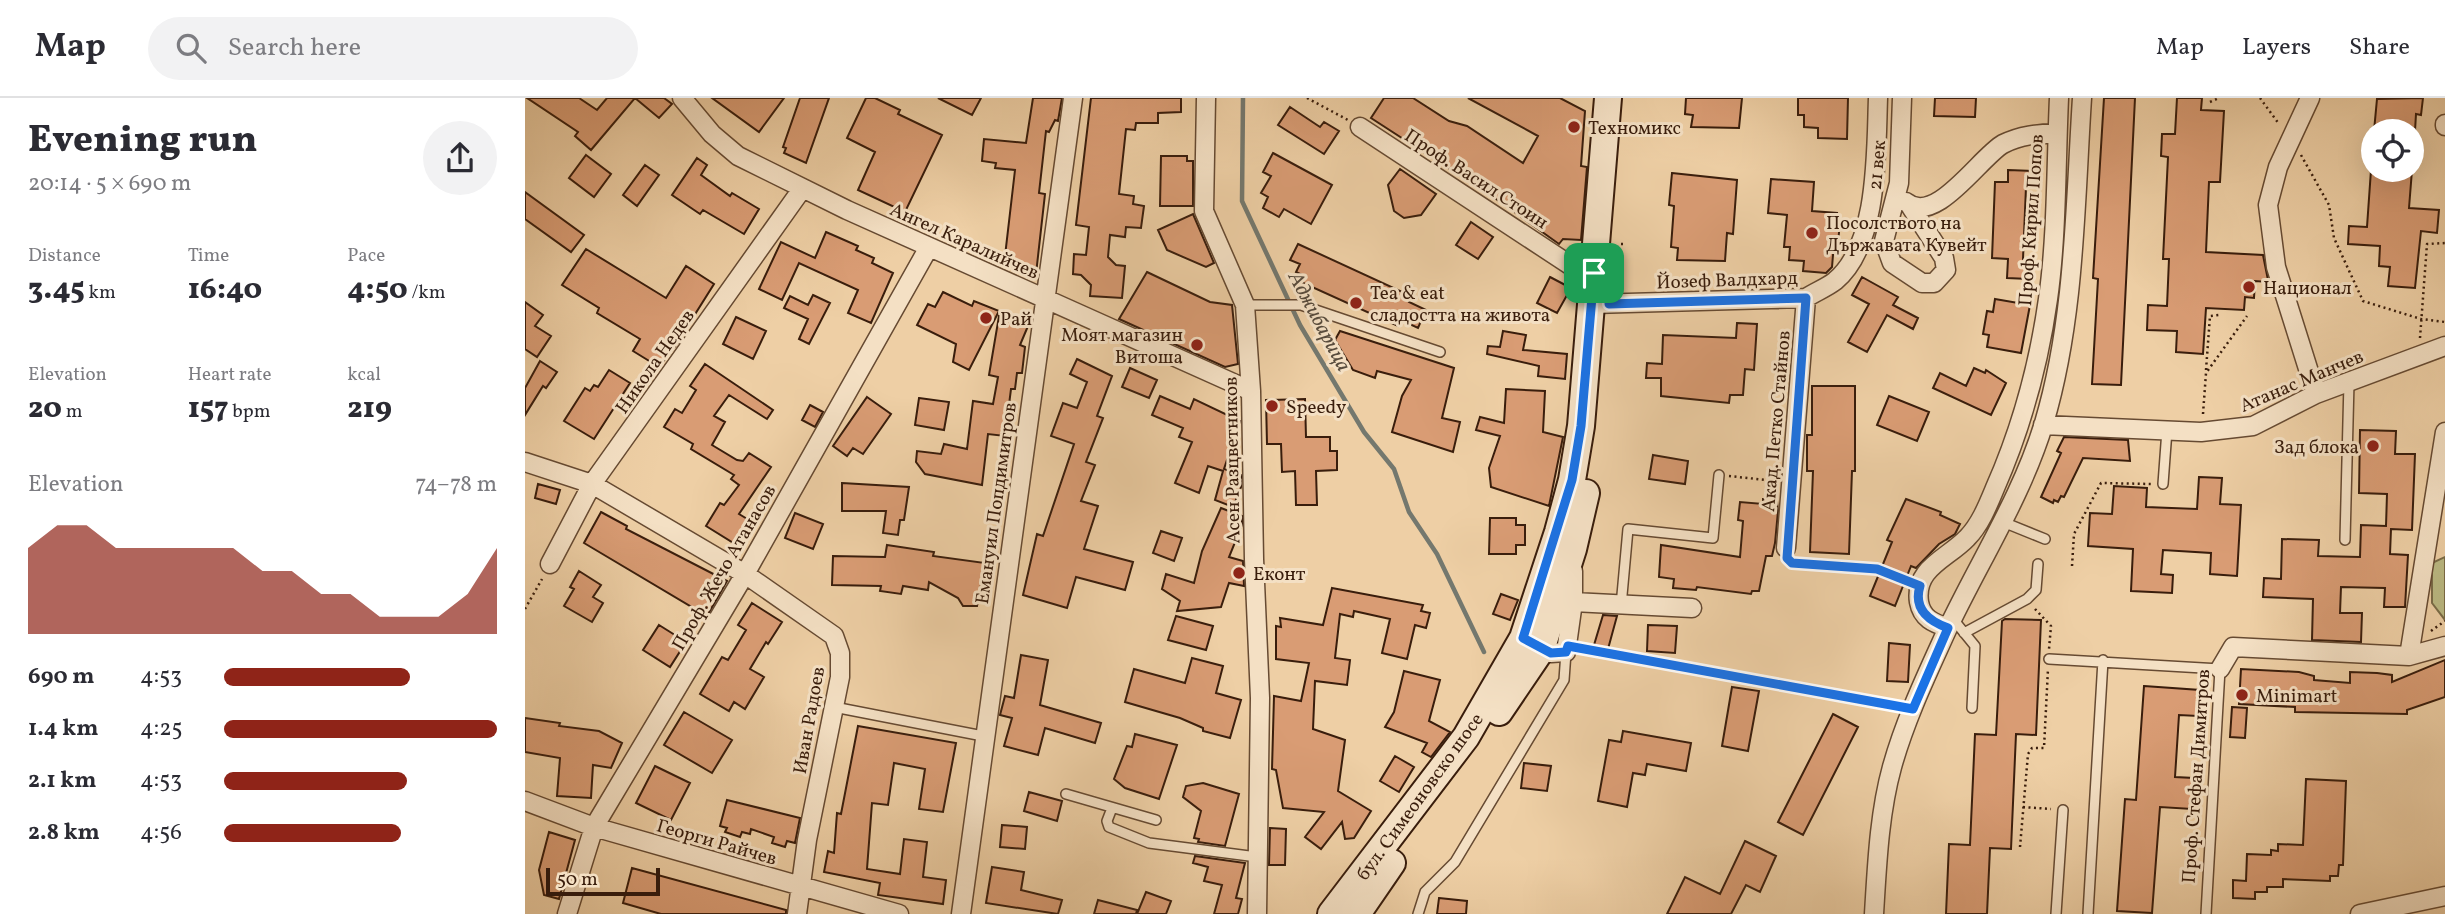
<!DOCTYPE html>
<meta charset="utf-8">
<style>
:root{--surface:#fff;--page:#f2f2f3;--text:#2b2b33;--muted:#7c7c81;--line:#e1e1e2;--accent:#8f2418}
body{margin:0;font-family:Vollkorn,serif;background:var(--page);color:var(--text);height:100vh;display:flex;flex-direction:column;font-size:26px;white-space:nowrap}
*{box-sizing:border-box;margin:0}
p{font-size:23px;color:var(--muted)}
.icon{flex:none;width:38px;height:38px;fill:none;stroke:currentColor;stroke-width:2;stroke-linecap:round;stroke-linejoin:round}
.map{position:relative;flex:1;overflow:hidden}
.sheet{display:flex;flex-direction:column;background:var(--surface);width:525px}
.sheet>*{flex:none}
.fabs{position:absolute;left:1836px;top:21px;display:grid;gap:14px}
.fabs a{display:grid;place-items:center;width:63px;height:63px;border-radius:50%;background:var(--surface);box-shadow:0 7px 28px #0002;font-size:35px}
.scale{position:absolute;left:21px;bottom:18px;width:114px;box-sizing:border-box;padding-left:7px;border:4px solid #391d0c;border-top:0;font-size:19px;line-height:24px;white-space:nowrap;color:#391d0c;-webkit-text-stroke:5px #f4e0c4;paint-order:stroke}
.pin{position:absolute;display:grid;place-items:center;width:60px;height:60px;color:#fff;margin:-30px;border-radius:14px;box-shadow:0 4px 10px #0006}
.round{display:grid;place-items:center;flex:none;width:74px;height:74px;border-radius:37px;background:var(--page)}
.headline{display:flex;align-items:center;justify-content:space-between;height:119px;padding:0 28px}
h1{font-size:38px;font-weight:800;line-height:52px}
.metrics{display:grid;grid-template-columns:repeat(3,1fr);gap:10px;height:119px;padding:7px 28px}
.metrics div{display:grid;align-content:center}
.metrics b{font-size:30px;font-weight:800}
.metrics small{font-size:19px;font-weight:400}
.metrics p{font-size:19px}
.chart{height:196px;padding:14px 28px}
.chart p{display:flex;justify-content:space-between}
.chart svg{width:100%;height:126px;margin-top:7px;fill:var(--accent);opacity:.7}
ul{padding:0 28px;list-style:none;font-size:23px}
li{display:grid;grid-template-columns:112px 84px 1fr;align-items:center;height:52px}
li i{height:18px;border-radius:9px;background:var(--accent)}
header{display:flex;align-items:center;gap:42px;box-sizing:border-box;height:98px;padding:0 35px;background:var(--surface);border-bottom:2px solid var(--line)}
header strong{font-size:33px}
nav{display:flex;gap:38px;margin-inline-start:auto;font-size:24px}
.search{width:490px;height:63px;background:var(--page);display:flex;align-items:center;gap:18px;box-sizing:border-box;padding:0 24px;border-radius:38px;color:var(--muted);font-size:26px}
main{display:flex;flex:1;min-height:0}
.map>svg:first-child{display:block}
.green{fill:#bbba84;stroke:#7a6c48;stroke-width:2}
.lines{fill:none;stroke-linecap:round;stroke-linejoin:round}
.stream{stroke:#74786e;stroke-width:4.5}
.building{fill:#d99c74;stroke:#391d0c;stroke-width:2}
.service-casing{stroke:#664a32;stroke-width:12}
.minor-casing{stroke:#664a32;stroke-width:21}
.secondary-casing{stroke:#391d0c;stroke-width:30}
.path{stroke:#391d0c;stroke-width:2.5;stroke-dasharray:2 3.5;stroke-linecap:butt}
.service{stroke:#f4e0c4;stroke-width:9}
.minor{stroke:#f4e0c4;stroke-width:18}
.secondary{stroke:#f4e0c4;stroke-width:26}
.route-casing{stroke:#fff;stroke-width:14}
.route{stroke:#1a73e8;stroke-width:9}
.poi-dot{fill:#8f2418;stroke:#f4e0c4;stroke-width:2.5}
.labels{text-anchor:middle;stroke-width:6;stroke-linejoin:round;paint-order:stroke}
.poi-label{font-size:19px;fill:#391d0c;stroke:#f4e0c4;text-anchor:start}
.street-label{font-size:19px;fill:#391d0c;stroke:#f4e0c4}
.water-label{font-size:21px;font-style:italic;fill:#574b3d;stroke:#f4e0c4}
</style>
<header>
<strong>Map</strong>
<div class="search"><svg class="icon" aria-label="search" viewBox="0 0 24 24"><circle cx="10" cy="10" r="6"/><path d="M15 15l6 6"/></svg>Search here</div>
<nav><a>Map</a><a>Layers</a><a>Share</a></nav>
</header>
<main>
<section class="sheet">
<div class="headline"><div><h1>Evening run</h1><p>20:14 · 5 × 690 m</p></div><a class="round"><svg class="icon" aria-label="share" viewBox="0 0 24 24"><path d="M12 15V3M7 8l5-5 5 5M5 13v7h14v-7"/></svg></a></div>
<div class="metrics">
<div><p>Distance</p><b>3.45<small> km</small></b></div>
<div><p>Time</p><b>16:40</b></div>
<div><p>Pace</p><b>4:50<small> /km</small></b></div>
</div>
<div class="metrics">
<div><p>Elevation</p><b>20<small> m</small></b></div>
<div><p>Heart rate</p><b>157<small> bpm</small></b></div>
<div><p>kcal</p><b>219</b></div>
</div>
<div class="chart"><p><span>Elevation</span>74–78 m</p>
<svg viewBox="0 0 160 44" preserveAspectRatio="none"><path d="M0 44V14L10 6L20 6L30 14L40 14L50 14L60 14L70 14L80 22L90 22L100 30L110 30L120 38L130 38L140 38L150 30L160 14V44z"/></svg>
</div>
<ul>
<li><b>690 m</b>4:53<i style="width:68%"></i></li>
<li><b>1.4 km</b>4:25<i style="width:100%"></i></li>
<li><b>2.1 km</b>4:53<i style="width:67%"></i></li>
<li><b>2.8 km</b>4:56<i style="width:65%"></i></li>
</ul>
</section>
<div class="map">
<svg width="1920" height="816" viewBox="0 0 1920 816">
<rect width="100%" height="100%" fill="#eecfa5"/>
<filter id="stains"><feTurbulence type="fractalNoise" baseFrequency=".00286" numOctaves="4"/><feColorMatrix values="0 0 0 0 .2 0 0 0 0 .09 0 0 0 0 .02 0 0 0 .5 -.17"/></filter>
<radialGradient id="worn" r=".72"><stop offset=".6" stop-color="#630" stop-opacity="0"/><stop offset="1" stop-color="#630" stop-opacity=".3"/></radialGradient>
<path class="green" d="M1920,459v63l-13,-17v-40z"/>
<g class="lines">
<path class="stream" d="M718,0l-1,103 58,124 64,107 30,37 15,43 28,42 47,98"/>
</g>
<path class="building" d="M2,0h52l18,12 10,-12h28l-44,52 -16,-14 3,-4z
M110,0h29l8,6 -13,14z
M187,0h72l-25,34z
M275,0h29l-23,65 -22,-10 2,-5 -3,-1z
M341,0h9l25,12 -2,4 44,21 -37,77 -47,-22 17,-38 -28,-14z
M413,0h43l-9,17z
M508,0h29l-4,23 -3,-1 -6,12 -3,-1 -7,62 6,1 -9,80 -25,-7 1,-10 -7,-1 10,-86 -20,-2 1,-5 -14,-2 2,-22 42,4z
M566,0h90v14l-23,1v10h-22l-1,7 -9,-1 -7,65 15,2 -1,8 11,2 -3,22 -15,-1 -1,10 -15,-2 -2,22 8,8 9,1 -3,32 -32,-2 1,-11 -10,-10 -8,-1 1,-20 12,1 3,-28 -13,-2z
M859,0h29l36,23 18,5 56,37 15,-27 -70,-38h92l25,13 -4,55 6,1 -6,73 -18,-1 -4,5 -60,-43 -128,-83z
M1161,0h56l-3,30 -48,-1 2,-12 -8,-1z
M1273,0h50l-1,41 -29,-1v-10l-14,-1v-12h-6z
M1410,0h41l-1,19 -41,-1z
M1579,0h31l-14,287 -29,-1 6,-105 -5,-1z
M1652,0h25l-1,12 23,1 -4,71h-11l-3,70 57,3 5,25v2l-13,-1 -1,17 -9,-1 -1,13 -38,-2 -3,46 -27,-2 1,-21 -30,-1 1,-25 19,1 2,-47h-6l5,-102 -7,-1 1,-22h13z
M1898,0l-2,17 -5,-1 -1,17h-41l3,-32z
M765,9l30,20 4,-5 15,9 -15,23 -46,-29z
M748,55l59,32 -21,39 -27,-15 -5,8 -16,-9 5,-11 -7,-4 10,-17 -8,-4z
M61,57l25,19 -17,23 -25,-19z
M636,58h26v5h6v45h-33z
M172,60l10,7 -6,10 29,21 2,-3 27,16 -15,25 -41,-24 -3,4 -28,-19z
M120,67l14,10 -22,31 -14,-11z
M875,71l36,25 -15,21 -17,3 -10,-7 -6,-26z
M1483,72l27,1 -1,16h-8l-3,72 7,1 -1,19 -22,-1 1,-19 -16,-1 3,-76h13z
M1846,72h41l-3,38 30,2 -2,23 -16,-2 -6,57 -27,-2 2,-19 -11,-1 1,-20 -32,-2 1,-18 18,1z
M1147,75l65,7 -4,54 -6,-1 -2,28 -48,-1 1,-12 -7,-1 3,-41 -5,-1z
M1246,81l43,3 -2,29 25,2 -1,9h4l-2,21h-4l-2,24 -6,6 -23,-2 1,-10 -15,-1 1,-13h-6l3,-32 -19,-2z
M0,94l59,43 -13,17 -46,-33z
M668,116l21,49 -8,4 -39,-17 -9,-20z
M946,124l22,15 -15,22 -22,-14z
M301,134l32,14 -2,4 18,8 -2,5 21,10 -22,50 -23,-10 10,-23 -59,-27 -17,37 -23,-11 22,-47 34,16z
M773,146l113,52 -2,6 17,8 -8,18 -17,-8 -3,6 -97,-44 3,-6 -8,-4 4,-8 -10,-4z
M61,151l80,49 20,-32 28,18 -22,35 -3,-2 -13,21 4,2 -21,27 -26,-16 7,-12 -43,-26 2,-5 -37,-23z
M622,174l63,30 22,3 6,59 -13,3 -106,-48z
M1025,179l21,11 -14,25 -20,-10z
M1337,179l36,20 -5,8 25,13 -5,11 -26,-14 -20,37 -19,-10 21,-38 -17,-9z
M418,194l29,14 2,-5 25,10 -30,59 -16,-8 3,-18 -39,-19 11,-21 7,3z
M288,197l17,8 -21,41 -10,-5 9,-20 -24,-11 6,-12 18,9z
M1470,201l35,6 -9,48 -34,-6 2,-12 -6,-1 4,-23 6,1z
M0,204l18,13 -8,11 16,10 -14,21 -12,-8z
M474,218l29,10 -8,19 5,2 -3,26h-5l-2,16h-4l-6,47 -17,-2 -6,51 -57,-11 -9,-12 1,-11 24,3 3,-10 23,5 6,-48 20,3 5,-27 -9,-2z
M211,219l30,14 -13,28 -30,-15z
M1212,225l20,1 -3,46 -9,-1 -2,26h-13l-1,8 -68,-7v-18h-15l1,-15 15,1 1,-29 73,3z
M815,233l114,37 -12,50 18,4 -7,30 -61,-20 10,-36 9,-16 -34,-9 -2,7 -22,-8 -18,-30z
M978,233l23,4 -3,15 44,4 -2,25 -27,-3 1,-10 -52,-12 1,-8 12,1z
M552,261l35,17 -15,40 6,2 -17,44 9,3 -14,36 17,5 -14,43 49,13 -8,28 -49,-13 -9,31 -44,-13 14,-61 6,2 31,-92 -23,-8 12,-33 14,5 10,-26 -17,-8z
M15,263l17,11 -11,16 -3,-2 -18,29v-27z
M180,266l68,46 -6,9 -38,-24 -15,21 11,6 -13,23 25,15 6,1 6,-8 22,14 -32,47 15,9 -14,24 -34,-21 14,-23 4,2 15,-20 -8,-6 3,-4 -43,-26 2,-5 -29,-17 11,-18 7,4 14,-23 -6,-4z
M605,270l27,12 -8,18 -27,-11z
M1449,270l11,5 1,-3 20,13 -15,32 -58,-27 7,-15 26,13z
M84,272l21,13 -36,56 -30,-18 21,-33 5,3 4,-6 4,2z
M1287,288h43v85h-3l-3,83 -39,-2 3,-81h-6v-36h5z
M981,291l39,2 -2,41 20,5 -14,69 -58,-19 -2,-19 11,-32 -24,-6 4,-13 24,6z
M635,298l30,13 4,-10 46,22 -16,48 17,6v12l-8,20 -18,-7 8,-29 -15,-5 -9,27 -24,-10 17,-41 -13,-5 4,-9 -31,-13z
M1364,298l40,16 -12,29 -40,-16z
M342,299l24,17 -28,40 -10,-6 -6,8 -14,-10z
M394,300l30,4 -5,28 -29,-5z
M780,301l1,38h24v14h7v19l-21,1 1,34h-21l-1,-34 -13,1 -1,-28h-14l-1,-44z
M285,307l13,7 -8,15 -13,-7z
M1835,332l36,1 -1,23h20l-3,76 -21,-1 -1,25 18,1 -3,52h-21l1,-19 -44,-1 -1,26h22l-1,29 -49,-2 1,-41 -50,-2 1,-19 17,1 1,-40 37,1 -1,16 42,1 1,-32 25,1 1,-32 -28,-1z
M1539,339l64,3 2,21 -47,-3 -19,39 -3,-1 -3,6 -4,-2 -1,3 -12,-6 20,-44 -4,-2z
M1128,357l35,6 -3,23 -36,-5z
M1674,379l23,1 -2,26 21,1 -4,71 -27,-2 1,-21 -48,-3 -2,24 12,1 -1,18 -41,-2 2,-42 -45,-3 2,-33 22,1 2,-28 33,2 -1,19 51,2z
M317,385l67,4 -5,33h-4l-2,15 -15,-2 3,-22h-44z
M13,386l22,6 -4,14 -21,-6z
M1238,401l14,1 1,11 -3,32 -3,13h-6l-7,35h-7l-1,3 -54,-7 -1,3 -23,-2 1,-9 -15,-2 2,-32 79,12 3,-36 -5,-1 2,-18 23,2z
M1381,401l35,13 -1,3 20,9 -5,10 -16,10 -23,24 -5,-2 -16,40 -25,-10 22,-54 -5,-2z
M696,410l21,8v9l-13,32 14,4 1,25 -15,-3 -8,24 -44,4 3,-10 -18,-12 4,-15 28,9 8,-32z
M76,414l26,14 -1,3 101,52 -20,35 -123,-73z
M270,415l28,11 -10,25 -28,-11z
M965,420h26v7h9v20h-9v9h-27z
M636,433l21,7 -8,23 -21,-8z
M362,447l47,7 -1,4 52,7 -8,43h-14l-5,-8 -29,-16 -1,8 -25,-4 -2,8 -21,-3 1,-5 -49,-1 1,-29 52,1z
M54,473l22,14 -8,12 10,6 -11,19 -28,-16 10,-17 -4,-2z
M807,490l91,17 -2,6 9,2 -4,15 -11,-3 -8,34 -25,-6 8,-34 -36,-8 -1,6 -13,-3 -5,44 15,2 -3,25 -32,-4 -2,48 32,11 -7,51 33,20 -17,27 -9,1 -3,-17 -21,27 -16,-12 19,-25 -41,-4 -7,-38 -4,-1 2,-73 27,5 8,-38 -33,-4v-33l5,1 -1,-9 43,7z
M976,496l17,6 -8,20 -17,-6z
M227,505l30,19 -14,22 -2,-2 -16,27 14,8 -19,32 -11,-7 -5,9 -29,-17 22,-37 6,3 18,-30 -8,-5z
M1078,517l14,1 -9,33 -14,-4z
M651,518l37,10 -7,24 -38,-10z
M1480,521l36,1 -5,115 -20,-1 -5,115 -21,-1 -3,66h-41l3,-70 21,1 5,-111 21,1 6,-114z
M134,527l27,17 -16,25 -27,-17z
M1123,527l29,1 -2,27 -28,-2z
M1364,545l21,2 -2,37 -21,-1z
M496,557l27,5 -8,45 61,18 -6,20 -50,-15 -7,27 -34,-9 8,-28 -12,-3 5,-19 9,2z
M667,560l31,8 -7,27 25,7 -11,38 -27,-7v-3l-23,-10 -55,-16 9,-33 51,14z
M1920,562v37l-38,13v4l-112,-2v-5l-56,-3 2,-35 58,3 15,4v4l36,3v-11l27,1 15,2v7z
M879,573l36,9 -11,41 21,11 -19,25 -9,-5 5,-9 -42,-16 9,-15z
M1619,588l56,4 -2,26 -19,-1 -4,62 19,1 -2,31 -32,-2 -8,106 -35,-2 8,-112 11,1z
M1207,589l27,4 -11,60 -26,-5z
M1707,609l15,1 -2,30 -15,-1z
M159,614l48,28 -20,33 -48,-28z
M1308,616l25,13 -55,108 -25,-13z
M0,620l35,5 -1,3 40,5 23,12 -11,25 -18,-3 -2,33 -34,-2 3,-38 -35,-6z
M333,628l98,17 -13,69 -24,-3 6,-40 -31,-6 -6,42 -16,-2 -5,66 33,5 4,-35 23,3 -4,35 23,3 -3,24 -65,-9 2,-12 -56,-11 4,-21 6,2 3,-40 4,1z
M1098,633l68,12 -5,28 -39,-7 -2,11 -12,-2 -6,34 -29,-6 11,-61 12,2z
M610,636l42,11 -18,54 -34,-11 -11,-9 13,-33 5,1z
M870,658l19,11 -15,25 -19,-11z
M999,665l27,3 -4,25 -26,-3z
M130,668l35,17 -19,37 -35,-17z
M1781,681l40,2 -3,84h-4l-1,11h-8v5l-47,-2v8h-16v5h-12v7l-22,-1v-18l13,1 1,-27 24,1v-5l7,1v-7l25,1z
M678,685l36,11 -14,52 -27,-4 1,-3 -5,-1 7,-27 -18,-14 3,-11z
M504,694l33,9 -5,20 -33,-10z
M202,702l73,18 -5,25 -8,-2 -2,6 -13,-4 2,-6 -23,-8 -1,5 -8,-2 -2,5 -15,-5 2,-4 -7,-2z
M477,727l25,2 -2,22 -25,-2z
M745,730l16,1 -1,36h-16z
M24,734l26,8 -16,59 -15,-4 -5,-25z
M1220,743l31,15 -16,36 -14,-7 -15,29h-64l18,-37 35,17z
M670,758l50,7 -9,35 6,1 -4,15h-24l8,-29 -18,-4 4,-14 -15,-4z
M467,769l32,5 -3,18 41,10 -4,14 -72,-11z
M107,770l154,42v4h-125l-38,-11z
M621,794l25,9 -5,13h-29z
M914,800l28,3 -1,13h-29z
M573,802l39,10 -1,4h-42z"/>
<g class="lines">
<g class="service-casing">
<path id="service" d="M720,207h56l139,47
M1638,386l4,-54
M1478,424l42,17
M1820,442l4,-158
M1096,508l7,-77 85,9 6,-63
M1428,521l22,27 -3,62
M1439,535l63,-34 9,-9 2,-26
M1524,561l171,10 -14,245
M309,609l149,29
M541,696l90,26
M587,710l-5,13 2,6 40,16 108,14
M893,816l7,-22 30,-30 109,-182 2,-28
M1531,816l7,-104
M1563,816l15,-254"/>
</g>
<g class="minor-casing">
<path id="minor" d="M157,0l30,36 26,22 109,54 404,181
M681,0l-2,113 41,94 6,86 3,168 6,139 -3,216
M1377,0l-3,85 -15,58 8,22 30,20h12l12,-13 -2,-12 -33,-51
M1785,0l-32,69 -10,38 8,62 40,127
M1920,26v2
M835,29l219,144 32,3
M1381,104c29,25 74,-45 97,-58 18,-9 34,-10 54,-11
M1067,206l214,-6c9,-6 20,-10 29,-17 44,-36 41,-131 43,-183
M1518,327l158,7 52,-6 63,-32 129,-48
M0,364l67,22 153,90 89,62 6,17v24l-33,163 -10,74
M1261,450l20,-250
M25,466l42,-80 210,-295
M1048,504l119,6
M1423,530c-14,-5 -26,-9 -29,-26 -5,-34 28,-43 48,-64 13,-13 21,-33 28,-50 26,-59 44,-125 53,-189 9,-63 8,-136 11,-201
M1009,547l17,8 15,-1 7,-50v-31
M1884,558l36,-224
M1695,571l13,-22 176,9 36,-10
M0,703l69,26 305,87
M42,816l27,-87 151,-253 184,-327
M436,816l112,-816
M1349,816c3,-48 5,-100 18,-147 13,-47 35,-93 55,-137 32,-68 75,-134 97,-207 31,-104 31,-217 38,-325
M1835,816l85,-18"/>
</g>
<g class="secondary-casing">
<path id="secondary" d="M974,614l42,-62 32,-101 13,-56
M806,816l135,-177 57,-99 35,-106 14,-52 9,-54 27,-328
M832,816l35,-51"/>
</g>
<path class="path" d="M782,0l41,22
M1735,0l19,26
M1685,4l9,-4
M1776,57l28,50 5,33 29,63 58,18 24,3
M1096,146h2
M1895,240l7,-94 18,-1
M1681,272l4,-54 9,-1
M1678,316l3,-41 41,-57
M1204,378l46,5
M1268,465l84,6 30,12
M1547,468l2,-32 27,-51 50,1
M0,511l17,-30
M1510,511l16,17 -2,23
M1906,533l14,-10
M1056,551l314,57
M1498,709l28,2
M1495,749l8,-93 4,-6h12l4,-79"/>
<use href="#service" class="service"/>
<use href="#minor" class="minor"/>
<use href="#secondary" class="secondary"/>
</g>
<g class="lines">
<g class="route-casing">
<path id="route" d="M1069,175l17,1 -2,30 197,-6 -19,260 5,5 85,6 43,17c-7,23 9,35 28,42l-35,81 -345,-63 -2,6 -15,1 -28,-15 49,-158 9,-54z"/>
</g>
<use href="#route" class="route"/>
</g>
<g class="poi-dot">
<circle cx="1049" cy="29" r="7"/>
<circle cx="1287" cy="135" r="7"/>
<circle cx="1724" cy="189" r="7"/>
<circle cx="831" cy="205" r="7"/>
<circle cx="461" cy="220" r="7"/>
<circle cx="672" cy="247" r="7"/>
<circle cx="747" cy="308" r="7"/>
<circle cx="1848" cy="348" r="7"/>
<circle cx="714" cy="475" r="7"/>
<circle cx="1717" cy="597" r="7"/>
</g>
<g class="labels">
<g class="poi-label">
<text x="1063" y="36">Техномикс</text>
<text x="1301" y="131">Посолството на<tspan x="1301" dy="22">Държавата Кувейт</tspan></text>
<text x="1738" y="196">Национал</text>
<text x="845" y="201">Tea &amp; eat<tspan x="845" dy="22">сладостта на живота</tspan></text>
<text x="475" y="227">Рай</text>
<text x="658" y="243" text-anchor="end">Моят магазин<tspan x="658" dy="22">Витоша</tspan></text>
<text x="761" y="315">Speedy</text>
<text x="1834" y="355" text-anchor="end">Зад блока</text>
<text x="728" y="482">Еконт</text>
<text x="1731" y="604">Minimart</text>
</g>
<g class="street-label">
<text transform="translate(1351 67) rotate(-85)" y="7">21 век</text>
<text transform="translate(952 80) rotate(33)" y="7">Проф. Васил Стоин</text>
<text transform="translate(1505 122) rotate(-86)" y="7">Проф. Кирил Попов</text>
<text transform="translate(440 142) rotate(24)" y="7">Ангел Каралийчев</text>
<text transform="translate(1202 181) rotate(-2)" y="7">Йозеф Валдхард</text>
<text transform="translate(129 263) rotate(-55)" y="7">Никола Недев</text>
<text transform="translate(1776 282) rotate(-23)" y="7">Атанас Манчев</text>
<text transform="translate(1250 323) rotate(-85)" y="7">Акад. Петко Стайнов</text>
<text transform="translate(706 362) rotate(-91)" y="7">Асен Разцветников</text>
<text transform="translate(470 405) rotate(-82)" y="7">Емануил Попдимитров</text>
<text transform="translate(198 469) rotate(-60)" y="7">Проф. Жечо Атанасов</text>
<text transform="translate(283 622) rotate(-80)" y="7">Иван Радоев</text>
<text transform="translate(1670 678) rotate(-86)" y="7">Проф. Стефан Димитров</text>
<text transform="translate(894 698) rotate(-54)" y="7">бул. Симеоновско шосе</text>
<text transform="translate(192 743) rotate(16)" y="7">Георги Райчев</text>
</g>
<g class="water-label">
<text transform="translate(795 223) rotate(62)" y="7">Аджибарица</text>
</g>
</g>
<rect width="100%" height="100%" filter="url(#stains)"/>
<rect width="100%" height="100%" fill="url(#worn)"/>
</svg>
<div class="fabs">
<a><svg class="icon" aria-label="locate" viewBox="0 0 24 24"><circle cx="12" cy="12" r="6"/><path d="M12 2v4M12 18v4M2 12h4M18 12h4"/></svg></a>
</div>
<div class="scale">50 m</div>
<div class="pin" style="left:1069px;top:175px;background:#1e9e55"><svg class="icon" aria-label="arrive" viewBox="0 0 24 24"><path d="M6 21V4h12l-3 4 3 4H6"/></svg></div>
</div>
</main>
